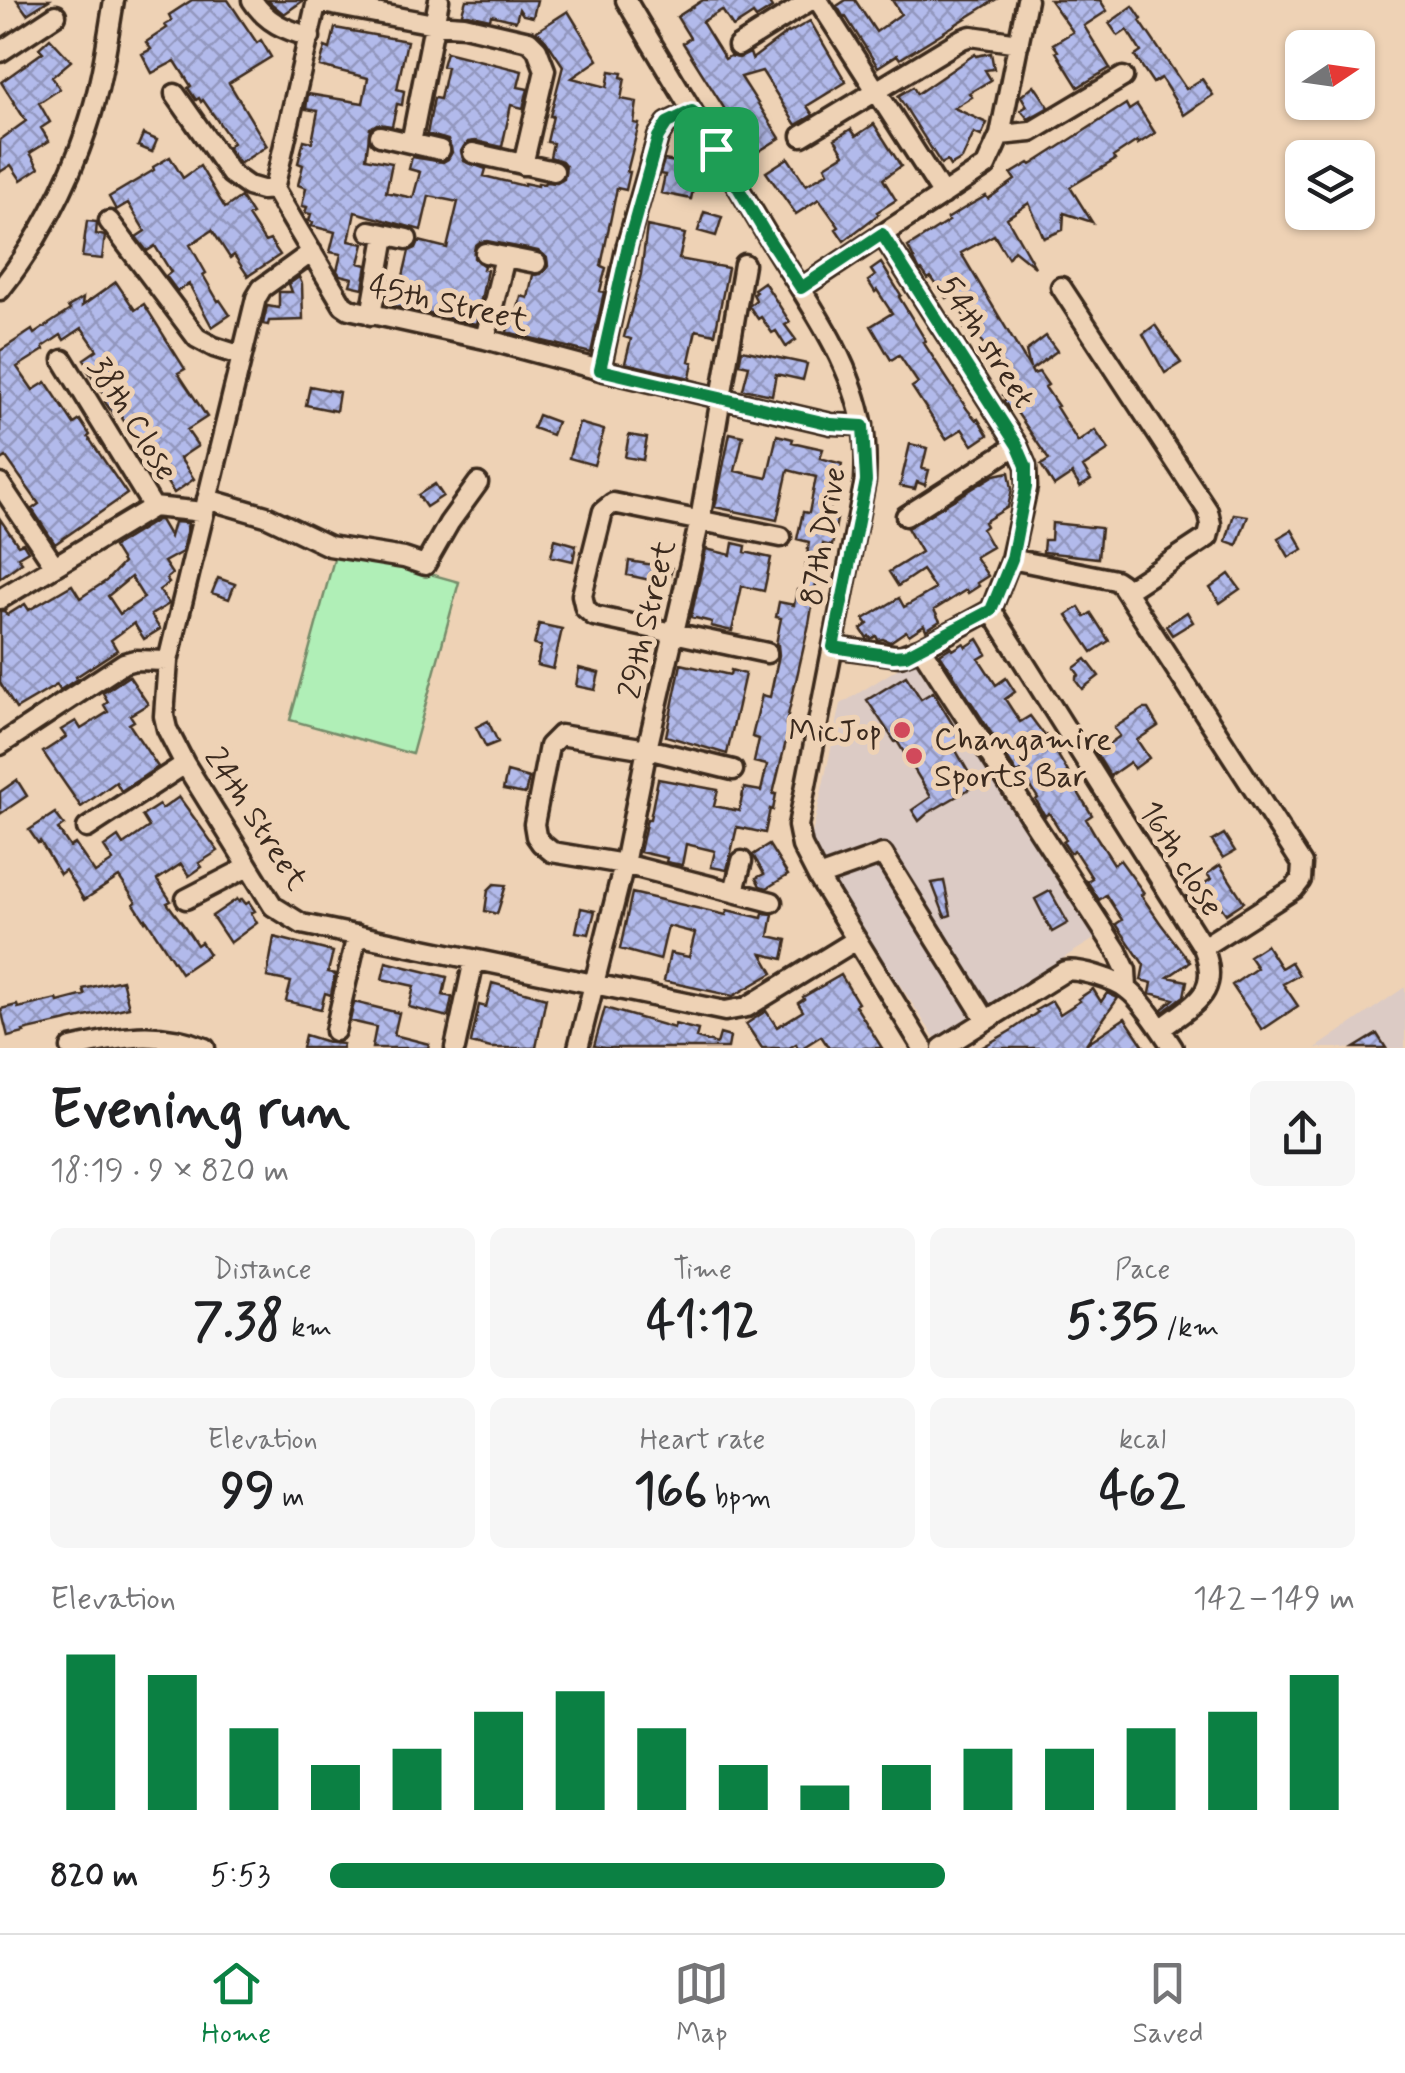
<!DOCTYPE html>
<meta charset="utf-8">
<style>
:root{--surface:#fff;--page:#f6f6f6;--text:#202124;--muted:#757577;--line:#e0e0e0;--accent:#0b8043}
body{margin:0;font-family:Mynerve,sans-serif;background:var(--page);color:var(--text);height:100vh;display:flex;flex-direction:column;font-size:38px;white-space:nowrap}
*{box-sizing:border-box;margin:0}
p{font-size:32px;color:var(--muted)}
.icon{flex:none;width:55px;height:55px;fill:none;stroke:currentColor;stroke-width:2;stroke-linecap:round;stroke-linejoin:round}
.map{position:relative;height:1048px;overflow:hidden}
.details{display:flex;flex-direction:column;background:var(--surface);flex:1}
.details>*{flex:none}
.needle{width:65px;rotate:77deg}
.buttons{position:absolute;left:1285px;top:30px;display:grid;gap:20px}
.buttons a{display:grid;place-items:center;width:90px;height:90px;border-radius:15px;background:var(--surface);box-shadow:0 2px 8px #0004;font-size:50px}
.pin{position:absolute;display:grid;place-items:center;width:85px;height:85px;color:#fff;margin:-42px;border-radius:20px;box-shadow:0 5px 15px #0006}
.round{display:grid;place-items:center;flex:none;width:105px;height:105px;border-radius:15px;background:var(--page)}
.headline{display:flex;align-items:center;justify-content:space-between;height:170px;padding:0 50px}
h1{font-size:55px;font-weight:800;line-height:75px}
.stats{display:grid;grid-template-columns:repeat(3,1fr);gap:15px;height:170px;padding:10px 50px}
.stats div{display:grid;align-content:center;border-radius:15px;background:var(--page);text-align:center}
.stats b{font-size:50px;font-weight:800}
.stats small{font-size:28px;font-weight:400}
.stats p{font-size:28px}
.chart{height:280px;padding:20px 50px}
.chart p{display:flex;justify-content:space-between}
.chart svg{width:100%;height:180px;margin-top:10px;stroke:var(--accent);stroke-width:6}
ul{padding:0 50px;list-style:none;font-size:32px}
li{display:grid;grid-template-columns:160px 120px 1fr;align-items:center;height:75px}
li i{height:25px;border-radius:12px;background:var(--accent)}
.menu{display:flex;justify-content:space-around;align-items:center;height:140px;border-top:2px solid var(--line);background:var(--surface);font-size:28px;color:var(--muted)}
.menu a{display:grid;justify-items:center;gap:5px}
.menu .on{color:var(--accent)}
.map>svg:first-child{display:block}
.built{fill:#dccbc5}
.pitch{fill:#b0efb7;stroke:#768c6a;stroke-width:2.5}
.building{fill:url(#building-cross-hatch);stroke:#3b2a1e;stroke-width:2.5;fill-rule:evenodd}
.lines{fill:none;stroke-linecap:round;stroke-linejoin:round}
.minor-casing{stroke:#3b2a1e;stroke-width:25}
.minor{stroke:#eed2b5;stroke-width:18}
.route-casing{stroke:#fff;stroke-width:20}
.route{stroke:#0b8043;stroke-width:12}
.poi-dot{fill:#d1495b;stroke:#eed2b5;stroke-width:4}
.labels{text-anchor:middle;stroke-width:10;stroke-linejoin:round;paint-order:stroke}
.street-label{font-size:32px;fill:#3b2a1e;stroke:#eed2b5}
.poi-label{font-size:32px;fill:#3b2a1e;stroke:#eed2b5;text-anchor:end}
</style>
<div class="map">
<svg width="1405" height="1048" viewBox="0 0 1405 1048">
<defs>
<pattern id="building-cross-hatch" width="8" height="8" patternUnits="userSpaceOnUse" patternTransform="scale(2.5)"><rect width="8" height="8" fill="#b2baeb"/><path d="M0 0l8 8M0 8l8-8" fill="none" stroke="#9297be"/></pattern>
</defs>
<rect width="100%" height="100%" fill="#eed2b5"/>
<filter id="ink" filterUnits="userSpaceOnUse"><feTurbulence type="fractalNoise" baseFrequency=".01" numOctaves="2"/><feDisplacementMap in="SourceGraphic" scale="20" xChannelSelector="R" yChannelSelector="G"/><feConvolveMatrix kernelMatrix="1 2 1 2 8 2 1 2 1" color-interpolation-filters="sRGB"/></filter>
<g filter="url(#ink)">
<path class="built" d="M918,656l181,280 -164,102 -126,-190 32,-144z
M1405,987v61h-89z"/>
<path class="pitch" d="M337,548l122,34 -47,172 -122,-34z"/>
<path class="building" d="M17,0h32l-22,14z
M192,0h36l29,43 4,-3 10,17 -42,26 38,63 -28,18 -12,-17 6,-4 -30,-43 -2,2 -2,-4 -3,2 -8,-12 3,-2 -16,-25 -23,12 -10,-19 9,-5 -5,-7 21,-14 -2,-3 7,-4 -3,-6z
M267,0h37l-20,14z
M466,0h71l-4,17 -10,-2 -4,-6 -3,12 -25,-6 -1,4 -28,-6z
M703,0h64l5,8 -16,10 -3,-4 -20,13 -11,-17 -20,12 23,37 5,-3 9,2 11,-5 2,6 36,-27 1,1 21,-12 36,61 -39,24 6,9 -17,10 -34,-54 -21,6 39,61 -24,15 -27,-37 -46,-73 7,-5 -13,-21z
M846,0h9l21,32 25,-18 -9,-14h103l-95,59 -3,-4 -19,12 -32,-50 -2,1 -7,-12z
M1050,0h50l7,11 -23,15 26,42 -32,19 -22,-35 2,-1 -5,-7 20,-12z
M1133,6l9,13 -2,2 46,68 16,-10 11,16 -29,20 -23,-37 -8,5 -18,-27 6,-4 -14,-22 -9,6 -9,-13z
M568,11l30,49 -26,18 35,9 3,-16 12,2 -1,4 4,1 -4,21 16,3 -3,21 5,1 -12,48h3l-4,18 -9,-2 -16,78 5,2 -6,23 4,1 -13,61 -84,-21 3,-11 5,1 6,-26 7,2 5,-23 8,-1 7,-8 -1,-8 -9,-7 -51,-10 -7,1 -5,4 -1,12 10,8 -1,3 4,1 -11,54 -87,-19 4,-13 6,1 10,-42 7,-3 3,-7 28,7 11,-46 -29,-6 -8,34 -66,-18 -6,29 15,3 -5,19 8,2 -4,23 -13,-3 2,-7 -12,-3 -3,-4 4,-17 -11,-2 5,-20 -23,-6 1,-4 -4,-1 2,-7 -6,-1 2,-6 -5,-1 4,-18 -8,-3 5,-20 -5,-2 6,-23 8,2 6,-31 -12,-2 2,-15 55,9 5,-25 -48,-12 5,-19 5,2 5,-21 72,13 -10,48 7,2 -2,14 -5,-1 -5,22 -15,-2 -7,4 -4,30 26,5 -6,29 27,6 7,-26 -11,-3 3,-12 31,5 5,-3 4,-7 -4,-12 -21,-6 7,-36 6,1 7,-32 -5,-1 4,-14 76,19 -4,16 10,2 -5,19 -12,-3 -9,42 -26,-6 -8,1 -7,9 3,10 22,8 -2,7 40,10v-3l14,3v-3l6,1 1,-2 12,1 7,-4 2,-13 -4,-5 -12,-4 3,-14 -6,-1 6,-26h-3l13,-50 -17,-26 -9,-9z
M50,38l21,23 -19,16 8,12 -21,14 11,19 -9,6 8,13 -19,12 9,15 -18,12 -10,-15 -11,7v-32l26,-19 -25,-39 42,-30 -4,-4z
M991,53l3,16 -9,1 6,10 -22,13 3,4 -18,11 33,15 -6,13 -7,-3 -12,26 -12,7 -3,-5 -6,3 -43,-68 15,-9 4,7 58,-40 1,2z
M1034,85l15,22 -21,12 -7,-9 6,-4 -6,-10z
M1126,104l3,6 8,-5 18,28 -17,11 -1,-3 -24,16 2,3 -45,27 22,35 -28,-9 -1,17 -19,8 -15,-35 -22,15 28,49 -21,-17 -6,8 -14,-23 -33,18 69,115 -4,-17 20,-15 11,15 -26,19 2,4 6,-2 9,13 -3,2 13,19 -2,1 22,35 17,-12 14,20 -26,17 8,13 -11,7 -8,-13 -18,12 -13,-21 8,-5 -35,-52 -4,3 -6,-10 2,-2 -3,-4 3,-2 -5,-7 5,-3 -13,-20 2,-1 -16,-24 -6,4 -12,-19 5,-4 -15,-24 -5,3 -15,-21 -3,2 -6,-9 -2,1 -12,-24 41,-26 -2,-2 16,-10 23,-13 2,3 27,-19 -4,-6 18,-11 2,2z
M874,124l27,42 -18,13 13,21 -19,12 2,2 -35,27 -8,-12 3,-2 -20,-28 -23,15 -30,-42 22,-14 18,27 22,-13 -3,-6 19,-12 -9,-15 16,-10 5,7z
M143,134l14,6 -5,12 -14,-6z
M170,157l13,21 17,-12 25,42 16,-11 11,17 -4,2 17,26 5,-2 10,15 -32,21 -14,-21 -4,3 -18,-28 -22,15 16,28 -3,2 15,26 2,-1 10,15 -18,12 -23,-43 -12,7 -11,-15 5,-4 -16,-26 -8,5 -11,-14 9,-6 -17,-28 -12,7 -7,-13 45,-27 -1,-3z
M664,160l23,4 -2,18 9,2 -3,15 -30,-6 4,-18 -5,-1z
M704,212l18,5 -6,19 -18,-5z
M87,221l10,1 -1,12 9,2 -3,23 -20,-2z
M647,226l38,8 -6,25 49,9 -13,66 -19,-4 -7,31 4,1 -3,16 -65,-15 6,-24 -7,-2 17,-63z
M881,263l20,32 -2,2 27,44 -3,1 44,67 9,11 2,-1 10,16 -15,10 -11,-16 -16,10 -34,-52 6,-4 -19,-28 -8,5 -20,-34 21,-13 -15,-23 -2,2 -7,-11 7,-5 -4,-6z
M299,277l3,7 1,36 -34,1 -1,4 -5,-1 4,-18 12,2v-16h13l-3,-8z
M116,282l19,28 9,-6 41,65 -7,4 29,44 -20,13 11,16 -18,12 14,21 -20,14 -10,-15 -8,5 -7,-10 7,-4 -38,-57 -4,3 -9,-13 3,-2 -21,-31 3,-2 -6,-8 13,-9 -15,-22 -18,12 -3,-5 -18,12 1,3 -27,17 16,23 13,-8 28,42 6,-4 10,15 -2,2 39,57 -72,50 -23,-35 7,-5 -33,-47 -6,4v-110l32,-21 2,4 36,-24 -2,-3 15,-9 -1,8z
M764,282l26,40 -5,3 11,15 -10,7 -10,-16 -4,2 -11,-16 -3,2 -9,-13 7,-6 -3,-6 3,-2 -2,-3z
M1155,325l26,38 -16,10 -22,-39z
M742,350l65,14 -4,16 -27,-6 -4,21 -29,-6 6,-23 -10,-2z
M310,386l29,6 -3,19 -30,-6z
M538,415l19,7 -5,13 -19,-7z
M579,423l25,7 -10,35 -25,-7z
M730,433l13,3 -8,35 32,7 10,-43 16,4 -1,3 31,7 -3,9 22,6 -14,53 9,2 -5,27 -9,-2 -14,80 -23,100 4,1 -17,69h3l-3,16 -3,-1 -5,24 -28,-6 -10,43 -16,-3 4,-16 -29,-7 -4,21 -16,-3 1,-4 -27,-6 7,-33h3l8,-40 60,11 -4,16 25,5 5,-23 17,3 6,-26 -13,-3 5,-23 -7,-2 10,-42 8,2 9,-42 -1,-10 -2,-1 5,-26 -5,-1 3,-15 15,3 3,-15h5l7,-48 -12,-3 6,-27 6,1 7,-36 -28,-7 -11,50 -62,-13z
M629,435l18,3 -4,22 -18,-3z
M910,444l17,4 -5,21 7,1 -4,15 -8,-3 -2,7 -15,-3z
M1009,472l3,17 -4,18 -24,15 2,4 -4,3 10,18 -17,10 13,19 -11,7 2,3 -11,7 -2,-3 -32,20 6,11 -14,9 -2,-5 -15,10 -3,-4 -16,11 -7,-3 -5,1 -2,-4 -5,3 -2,-3 -2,2 -6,-9 7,-5 -4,-5 35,-21 5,9 31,-18 -13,-19 -24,16 -9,-14 32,-20 -14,-24 88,-53z
M435,484l8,12 -17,11 -8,-12z
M1234,514l14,2 -11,29 -11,-4z
M0,519l18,26 5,-2 5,8 -10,6 4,5 -22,16z
M157,520h3l10,17 4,-15 14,1 -6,29 -18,10 8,12 -6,5 3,4 -10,7 10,14 -18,11 9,14 -16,10 -10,-16 -23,17 6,10 -41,27 1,2 -17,11 -3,-5 -41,24 -16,-26v-72h4l3,4 18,-11 4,6 43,-25 8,13 26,-17 17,-18 -10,-16zM131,577l13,21 -24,16 -12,-18z
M1052,523l49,5 -3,30 -55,-6 1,-12h7z
M1292,530l11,19 -14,8 -11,-19z
M555,539l21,6 -3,16 -22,-5z
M733,543l13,3 -1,6 26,6 -7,33 -22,-5 -10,45 -21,-5 1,-4 -21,-5 15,-68 25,6z
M629,561l43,7 -4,16 -41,-9z
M1229,574l11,15 -20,14 -10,-15z
M218,578l17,6 -6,15 -17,-6z
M1079,607l6,10 6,-4 18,28 -17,11 -25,-37z
M1187,612l6,10 -21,13 -6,-9z
M539,624l23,5 -9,40 -16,-4 4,-19 -7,-1z
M978,639l9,15 -8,5 17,26 10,-7 9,14 -10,7 15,23 10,-6 15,20 1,-1 22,37 -2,1 26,42 -6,4 10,17 18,28 6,-4 24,33 -3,2 20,29 29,38 -22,15 19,4 -3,15 -21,16 -1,-3 12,-10 -24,-6 2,-10 -11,-3 3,-15 -28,-41 6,-4 -16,-25 -7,5 -12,-19 5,-3 -18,-28 -4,3 -7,-11 3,-2 -17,-27 -4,3 -9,-16 2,-2 -17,-27 -4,2 -77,-119 11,-7 2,3 11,-7 2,4z
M1086,659l13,17 -17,13 -6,-8v-4l3,-2 -5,-7z
M681,664l49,11 1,-5 14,4 -18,80 -61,-18z
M579,668l20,5 -4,17 -19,-4z
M129,676l19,28 -18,11 4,6 -5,3 29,43 -37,24 -5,-9 -35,25 -38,-55 23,-15 -5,-7 15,-9 5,8 27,-17 -4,-7 4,-3 -5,-9z
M906,676l15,23 12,-7 31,51 -9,6 21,36 -48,28 -9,8 -7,-11 19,-13 -34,-56 -2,1 -28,-42z
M1143,709h5l10,17 -21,14 12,18 -15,11 -4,-7 -20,14 -14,-23 24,-17 -6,-8z
M488,721l10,21 -12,5 -10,-20z
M507,772l22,6 -4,16 -22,-4z
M17,780l10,16 -27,18v-22z
M179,797l39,54 -19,12 3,4 -13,9 -8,-12 -24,16 14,21 -4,2 18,24 12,18 4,-3 8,12 -28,19 -35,-54 -1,2 -11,-17 2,-2 -17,-25 -35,23 -19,-30 -5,4 -20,-33 -2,2 -9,-13 26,-17 9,12 -6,4 12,18 5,-3 20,29 18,-12 -9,-14 14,-10 5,8 26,-18 -7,-11 17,-11 3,4z
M1224,834l11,17 -12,7 -11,-17z
M769,845l19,30 -21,13 -7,-2 -4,-8 8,-4 -11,-19z
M1220,865l24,37 -18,12 -14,-20 -19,13 -7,-11 25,-17 -4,-5z
M944,881l7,34 -6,2 -13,-34z
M494,884l12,1 -9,29 -12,-3 3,-21z
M1050,891l18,32 -16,9 -17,-33z
M632,893l94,22 1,-5 35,8 1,-5 10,1 -4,22 18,4 -4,19 -21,-5 11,19 -40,23 -69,-15 6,-28 19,4 6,-24 -27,-7 -8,34 -40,-11z
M237,899l2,3 3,-3 4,5 3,-2 6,9 -4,2 6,10 -27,20 -18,-27z
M581,908l14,3 -6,23 -13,-2z
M274,937l59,15 -5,20 7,2 -4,21 -6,-2 -4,16 -35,-8 5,-19 -24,-5z
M1266,945l15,23 10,-6 8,13 -16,9 15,22 -36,24 -30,-45 25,-17 -8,-12z
M386,962l61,15 -4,18 9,2 -4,20 -39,-10 5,-21 -32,-7z
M841,975l17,28 -3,2 27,43h-53l-8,-12 -19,12h-4l-2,-4 -7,4h-27l-16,-24 20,-13 11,16 26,-16 -5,-8 6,-4 -1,-2z
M122,980l7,27 -106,24 1,2 -16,4 -7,-28 16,-4 1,3 39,-9 1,3 27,-7 -2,-6z
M492,983l54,15 -10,50h-45l-20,-5 8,-38 7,2z
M1093,989l8,13 6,-9 11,5 -32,46 39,-26 20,30h-164l31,-18 26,-18 -2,-2 16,-9 8,13 20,-13 -2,-2z
M354,1002l45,11 -5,22 35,9 -1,4h-56l4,-21 -26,-6z
M605,1008l69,20 1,-4 23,6 -2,8 21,6 3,-10 10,3 -2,11h-123l-11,-2z
M1377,1034l9,14h-32z
M305,1035l26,8 12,1 -1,4h-40z"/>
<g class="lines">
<g class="minor-casing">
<path id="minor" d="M252,0c15,23 32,29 58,37
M317,0l-43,189 69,116 6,4 136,30 115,31 231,54 32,1
M626,0c45,77 92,153 138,230 37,62 86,124 99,197 3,18 3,36 2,54l-67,345 4,20 16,31 105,171
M818,0l125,195
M317,2l117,22 30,2 65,15 8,8 8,21 -22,95
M738,46l73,-46
M0,52l56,-37
M175,94l56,80 17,12 14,4 12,-1
M1000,135l31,-3 92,-55
M380,136l60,14
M802,136l160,-97 9,-3 48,7
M411,143l28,-143
M473,153l81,18
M109,221l88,117 17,9 28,9
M370,231l37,8
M312,252l-50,36 -6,10 -88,363 -4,55 3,13 18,35 88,142 29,18 423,87 22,-4 109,-67
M485,253l51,10
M1061,287l147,224 3,13 -3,13 -82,54
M801,288l185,-122 14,-31 27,-135
M0,290c37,-47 68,-105 87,-162 14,-41 20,-86 27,-128
M371,315l14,-79
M485,339l20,-82
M63,360l90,147
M600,370l27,-125 31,-108 9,-14 25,-12
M0,484l54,81
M207,499l59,17 63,30 75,12 21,7 24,-42 29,-40
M906,516l111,-71
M1011,559l104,21 6,4 181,280 -1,16 -7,9 -91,58
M0,599l153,-92 51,5
M991,610l212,337c19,47 -9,56 -42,82
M833,647l67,9 21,-8 70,-38 20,-51 16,-72 -1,-21 -9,-21 -135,-211
M921,648l196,303 9,19 1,18
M767,653l-173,-37 -9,-8 -3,-13 21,-84 10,-8 168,34
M0,745l124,-82 11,-3 33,1
M733,770l-86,-21 -87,-14 -11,11 -15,78 2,12 5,7 11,9 72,12 148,38
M87,828l98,-64
M818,877l65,-23 103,166
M734,891l8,-30
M186,899l62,-32
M335,1031l22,-96
M71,1048c49,-11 86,-19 134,0
M455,1048l19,-88
M578,1048l46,-184 23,-115 53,-229 44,-256
M942,1048l123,-77c14,-3 51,9 62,18 13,9 37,45 46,59"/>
</g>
<use href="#minor" class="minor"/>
</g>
</g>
<g class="lines" filter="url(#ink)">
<g class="route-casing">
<path id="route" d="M692,111l78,130 31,47 81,-54 135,211 9,21v21l-14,72 -21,51 -85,45 -13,1 -60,-9 33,-166 -3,-55 -32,-2 -231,-54 28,-125 30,-108 9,-14z"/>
</g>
<use href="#route" class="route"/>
</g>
<g class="poi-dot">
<circle cx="902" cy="730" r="10"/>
<circle cx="914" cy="756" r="10"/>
</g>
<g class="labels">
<g class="street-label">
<text transform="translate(449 302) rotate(13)" y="11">45th Street</text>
<text transform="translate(987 341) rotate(57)" y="11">54th street</text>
<text transform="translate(134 418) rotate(58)" y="11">38th Close</text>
<text transform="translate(822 536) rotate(-80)" y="11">87th Drive</text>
<text transform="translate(646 619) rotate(-77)" y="11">29th Street</text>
<text transform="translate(257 818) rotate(57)" y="11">24th Street</text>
<text transform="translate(1182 858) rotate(58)" y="11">16th close</text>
</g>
<g class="poi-label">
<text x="882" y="741">MicJop</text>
<text x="934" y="749" text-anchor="start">Changamire<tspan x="934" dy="37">Sports Bar</tspan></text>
</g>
</g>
</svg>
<div class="buttons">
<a><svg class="needle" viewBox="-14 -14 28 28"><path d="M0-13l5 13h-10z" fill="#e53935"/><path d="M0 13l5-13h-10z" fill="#757577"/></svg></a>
<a><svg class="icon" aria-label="layers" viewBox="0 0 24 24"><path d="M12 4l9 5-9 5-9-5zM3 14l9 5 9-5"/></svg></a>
</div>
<div class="pin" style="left:716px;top:149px;background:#1e9e55"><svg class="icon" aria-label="arrive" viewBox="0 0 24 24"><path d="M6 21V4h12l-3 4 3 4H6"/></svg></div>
</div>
<section class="details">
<div class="headline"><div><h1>Evening run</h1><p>18:19 · 9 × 820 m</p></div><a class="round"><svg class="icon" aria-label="share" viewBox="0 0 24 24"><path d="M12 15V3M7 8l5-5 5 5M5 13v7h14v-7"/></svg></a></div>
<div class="stats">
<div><p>Distance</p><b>7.38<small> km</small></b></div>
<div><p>Time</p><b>41:12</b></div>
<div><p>Pace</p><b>5:35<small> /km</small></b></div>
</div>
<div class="stats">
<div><p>Elevation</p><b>99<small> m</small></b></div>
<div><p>Heart rate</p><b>166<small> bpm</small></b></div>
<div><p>kcal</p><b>462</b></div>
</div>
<div class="chart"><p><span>Elevation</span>142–149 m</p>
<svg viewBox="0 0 160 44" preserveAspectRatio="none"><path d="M5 44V6M15 44V11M25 44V24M35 44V33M45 44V29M55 44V20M65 44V15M75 44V24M85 44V33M95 44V38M105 44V33M115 44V29M125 44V29M135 44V24M145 44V20M155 44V11"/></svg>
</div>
<ul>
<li><b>820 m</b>5:53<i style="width:60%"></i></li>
</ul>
</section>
<nav class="menu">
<a class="on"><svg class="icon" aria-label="home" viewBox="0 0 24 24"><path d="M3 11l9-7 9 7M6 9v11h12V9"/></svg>Home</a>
<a><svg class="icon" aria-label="map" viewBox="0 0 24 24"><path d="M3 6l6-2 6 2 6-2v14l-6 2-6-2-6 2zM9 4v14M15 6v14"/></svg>Map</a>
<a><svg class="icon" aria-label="saved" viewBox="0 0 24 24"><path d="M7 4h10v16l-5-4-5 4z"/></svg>Saved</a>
</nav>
